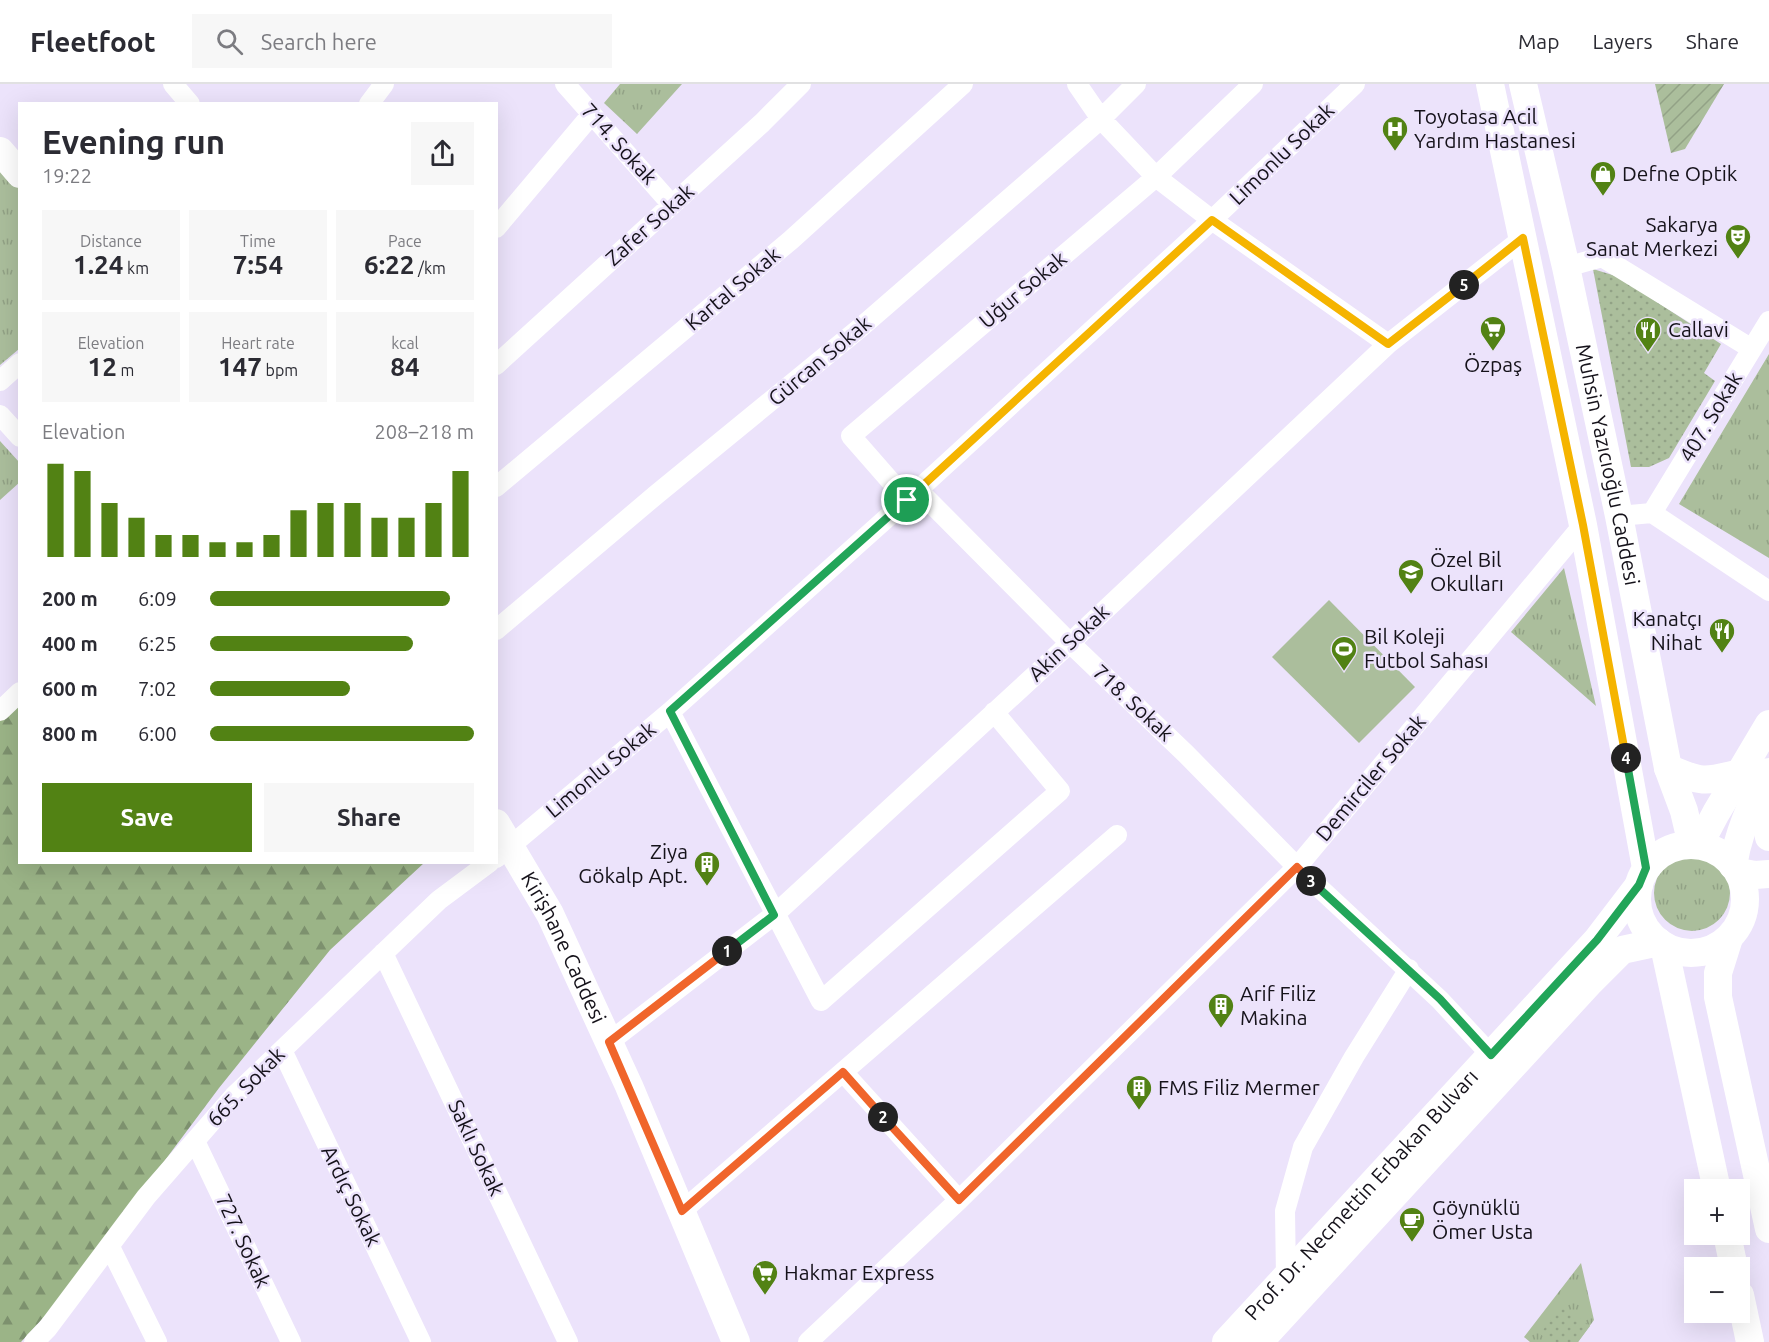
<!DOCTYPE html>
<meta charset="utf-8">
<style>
:root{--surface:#fff;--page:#f7f7f7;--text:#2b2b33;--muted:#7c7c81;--line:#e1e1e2;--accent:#528214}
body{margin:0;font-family:Ubuntu,sans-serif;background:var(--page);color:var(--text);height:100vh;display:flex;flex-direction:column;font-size:22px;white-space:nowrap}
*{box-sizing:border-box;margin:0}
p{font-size:20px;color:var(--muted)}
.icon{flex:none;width:33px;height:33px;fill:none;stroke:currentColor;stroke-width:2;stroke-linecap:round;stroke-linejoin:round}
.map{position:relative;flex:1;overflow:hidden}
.details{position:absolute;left:18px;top:18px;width:480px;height:762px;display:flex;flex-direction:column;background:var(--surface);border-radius:0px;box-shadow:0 6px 24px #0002}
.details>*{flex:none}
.tools{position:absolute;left:1684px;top:1095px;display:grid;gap:12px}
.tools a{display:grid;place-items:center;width:66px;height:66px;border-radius:0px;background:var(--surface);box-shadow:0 6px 24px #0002;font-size:30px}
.pin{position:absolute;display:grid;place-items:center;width:51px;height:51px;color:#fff;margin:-26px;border:3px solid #fff;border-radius:50%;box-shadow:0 2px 6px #0007}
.km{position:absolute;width:30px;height:30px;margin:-15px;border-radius:50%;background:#222;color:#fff;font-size:16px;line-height:30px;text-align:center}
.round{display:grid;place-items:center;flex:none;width:63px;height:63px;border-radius:0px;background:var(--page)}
.headline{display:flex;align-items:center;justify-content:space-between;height:102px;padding:0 24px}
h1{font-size:33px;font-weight:700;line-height:45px}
.figures{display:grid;grid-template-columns:repeat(3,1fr);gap:9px;height:102px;padding:6px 24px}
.figures div{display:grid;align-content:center;border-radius:0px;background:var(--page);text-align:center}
.figures b{font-size:26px;font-weight:700}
.figures small{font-size:16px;font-weight:400}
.figures p{font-size:16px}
.chart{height:168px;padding:12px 24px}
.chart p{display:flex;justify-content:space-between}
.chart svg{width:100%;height:108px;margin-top:6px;stroke:var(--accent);stroke-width:6}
.button{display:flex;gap:12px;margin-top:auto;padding:12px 24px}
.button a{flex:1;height:69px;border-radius:0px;background:var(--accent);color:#fff;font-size:24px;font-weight:700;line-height:69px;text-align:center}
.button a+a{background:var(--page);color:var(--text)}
ul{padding:0 24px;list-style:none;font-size:20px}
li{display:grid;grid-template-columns:96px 72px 1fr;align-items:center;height:45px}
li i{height:15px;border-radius:8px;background:var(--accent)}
header{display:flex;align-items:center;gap:36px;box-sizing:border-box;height:84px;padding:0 30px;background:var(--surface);border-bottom:2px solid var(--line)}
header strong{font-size:28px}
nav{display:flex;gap:33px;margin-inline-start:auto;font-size:21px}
.search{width:420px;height:54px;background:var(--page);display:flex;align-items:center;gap:15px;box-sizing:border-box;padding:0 21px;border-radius:0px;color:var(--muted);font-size:22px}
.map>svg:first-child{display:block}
.grass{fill:url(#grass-tufts)}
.forest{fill:url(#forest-firs)}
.park{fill:url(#park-dots)}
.garden{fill:url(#garden-furrows)}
.pitch{fill:#abbe9c}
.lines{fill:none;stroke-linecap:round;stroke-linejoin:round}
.street{stroke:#fff;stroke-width:20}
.secondary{stroke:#fff;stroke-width:28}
.split-1-casing{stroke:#fff;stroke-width:12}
.split-2-casing{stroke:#fff;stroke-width:12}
.split-3-casing{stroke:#fff;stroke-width:12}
.split-4-casing{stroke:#fff;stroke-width:12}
.split-5-casing{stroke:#fff;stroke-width:12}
.split-6-casing{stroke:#fff;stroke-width:12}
.split-1{stroke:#22a559;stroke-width:8}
.split-2{stroke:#f0652b;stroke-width:8}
.split-3{stroke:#f0652b;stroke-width:8}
.split-4{stroke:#22a559;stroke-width:8}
.split-5{stroke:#f5b400;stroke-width:8}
.split-6{stroke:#f5b400;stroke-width:8}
.labels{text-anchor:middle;stroke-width:5;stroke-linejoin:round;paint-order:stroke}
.poi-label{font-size:21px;fill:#15121a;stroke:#ece3fb;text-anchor:start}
.street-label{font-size:21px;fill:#15121a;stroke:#ece3fb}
</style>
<header>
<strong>Fleetfoot</strong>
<div class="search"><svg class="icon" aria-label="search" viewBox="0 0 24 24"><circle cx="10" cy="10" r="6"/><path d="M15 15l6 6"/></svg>Search here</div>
<nav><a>Map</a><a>Layers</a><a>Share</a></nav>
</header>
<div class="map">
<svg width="1769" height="1258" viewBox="0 0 1769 1258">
<defs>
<pattern id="grass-tufts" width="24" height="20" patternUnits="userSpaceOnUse" patternTransform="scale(1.5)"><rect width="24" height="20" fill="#abbe9c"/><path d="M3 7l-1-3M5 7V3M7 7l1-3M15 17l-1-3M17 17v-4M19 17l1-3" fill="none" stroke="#92a286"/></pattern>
<pattern id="forest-firs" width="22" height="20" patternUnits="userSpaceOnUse" patternTransform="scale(1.5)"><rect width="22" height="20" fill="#9bb487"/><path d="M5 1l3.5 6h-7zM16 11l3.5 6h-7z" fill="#7d916e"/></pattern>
<pattern id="park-dots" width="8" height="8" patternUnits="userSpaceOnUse" patternTransform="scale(1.5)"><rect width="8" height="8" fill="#abbe9c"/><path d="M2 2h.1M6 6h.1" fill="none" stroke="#92a286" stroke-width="1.8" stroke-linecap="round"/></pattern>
<pattern id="garden-furrows" width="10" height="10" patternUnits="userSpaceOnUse" patternTransform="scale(1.5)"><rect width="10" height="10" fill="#abbe9c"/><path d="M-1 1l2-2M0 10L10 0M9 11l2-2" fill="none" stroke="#92a286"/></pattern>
</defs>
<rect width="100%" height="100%" fill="#ece3fb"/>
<path class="grass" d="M620,0h62l-45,50 -33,-31z
M0,77l20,23 -1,165 -19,16z
M1769,270v204l-90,-54z
M0,357l19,21 1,20 -20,18z
M1564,484l32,138 -85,-74z
M1654 809a38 38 0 1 1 76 0a38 38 0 1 1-76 0Z
M1581,1179l13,57 -16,22h-48l-6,-5z"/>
<path class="forest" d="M19,616l1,162 404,1 -94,87 -111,138 -154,206 -44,48h-21v-637z"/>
<path class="park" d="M1593,185l26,8 102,67 -17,29 11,8 -46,77 -20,9h-18z
M1562,1221l28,21 -12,16h-27l-11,-8z"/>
<path class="garden" d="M1655,0h69l-39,65 -14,4z"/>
<path class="pitch" d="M1329,516l86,87 -56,56 -87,-86z"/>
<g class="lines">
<path class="street" d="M173,0l17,20
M565,0l107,121
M1077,0l24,35 55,58 56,43 176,124
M369,20l15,-20
M496,144l96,-114
M1566,183l36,-10 150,92
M496,281l266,-242 39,-39
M0,297l20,-18
M0,331l20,22
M496,403l295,-247 172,-156
M918,406l152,153 116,111 111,113 143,133 51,55
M907,416l-56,-64 305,-259 97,-93
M1652,429l117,-192
M1619,432l33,-3 117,78
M496,546l161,-136 203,-166 241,-209 35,-35
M0,627l20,-19
M670,628l151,289 239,-210 -66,-79
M496,774l174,-146 237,-212 305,-280 143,-136
M383,869l185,389
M609,958l165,-127 296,-272 318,-299 135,-106
M282,966l139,292
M843,988l116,128
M195,1057l96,201
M682,1127l435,-376
M110,1163l47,95
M1286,1193l-1,-66 18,-64 51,-90 55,-88
M34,1258l13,-13 99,-132 88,-101 205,-196 51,-38
M808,1258l151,-142 338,-333 286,-342"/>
<g class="secondary">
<path d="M1490,0l93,441 63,343"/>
<path id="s1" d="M1523,0l43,183 53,249 49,252 16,43 8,34"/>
<path d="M0,67l20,23"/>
<path d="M1668,684c35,15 36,14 72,5"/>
<path d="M1759,706l10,47"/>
<path id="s2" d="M496,739l54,91 79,172 107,256"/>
<path d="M1699,761l17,-32 53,-89"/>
<circle cx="1691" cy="815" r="54"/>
<path d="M1733,782c5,-34 19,-65 36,-94"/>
<path d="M1739,788l16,3 14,-1"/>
<path d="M1729,854l-11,35v24l51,232"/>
<path d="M1664,862l53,244"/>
<path d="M1727,1150l7,34"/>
<path d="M1740,1211l10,47"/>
<path id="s3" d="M1226,1258l371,-402 42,-55"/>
<path d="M1259,1258l331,-360 32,-32 37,-8"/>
</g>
</g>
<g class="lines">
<g class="split-1-casing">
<path id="split-1" d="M727,867l47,-36 -104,-204 237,-211"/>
</g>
<g class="split-2-casing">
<path id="split-2" d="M727,867l-118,91 73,169 161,-139 40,45"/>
</g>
<g class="split-3-casing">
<path id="split-3" d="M883,1033l76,83 338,-333 14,14"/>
</g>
<g class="split-4-casing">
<path id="split-4" d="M1311,797l129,118 51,56 106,-115 42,-55 7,-17 -20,-110"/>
</g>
<g class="split-5-casing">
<path id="split-5" d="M1464,201l59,-47 60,287 43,233"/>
</g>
<g class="split-6-casing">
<path id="split-6" d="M907,416l305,-280 176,124 76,-59"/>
</g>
<use href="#split-1" class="split-1"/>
<use href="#split-2" class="split-2"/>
<use href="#split-3" class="split-3"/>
<use href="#split-4" class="split-4"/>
<use href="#split-5" class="split-5"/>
<use href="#split-6" class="split-6"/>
</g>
<defs>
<g id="hospital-pin" transform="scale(1.35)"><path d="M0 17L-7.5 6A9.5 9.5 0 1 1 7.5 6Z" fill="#528214" stroke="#ece3fb"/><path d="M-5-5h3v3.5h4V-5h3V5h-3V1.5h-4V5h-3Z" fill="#fff"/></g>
<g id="shop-pin" transform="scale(1.35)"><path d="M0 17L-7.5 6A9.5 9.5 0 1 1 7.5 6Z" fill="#528214" stroke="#ece3fb"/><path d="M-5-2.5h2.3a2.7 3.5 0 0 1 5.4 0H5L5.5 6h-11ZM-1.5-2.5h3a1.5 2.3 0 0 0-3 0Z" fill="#fff"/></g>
<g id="theatre-pin" transform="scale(1.35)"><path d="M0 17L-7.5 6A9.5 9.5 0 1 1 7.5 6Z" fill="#528214" stroke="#ece3fb"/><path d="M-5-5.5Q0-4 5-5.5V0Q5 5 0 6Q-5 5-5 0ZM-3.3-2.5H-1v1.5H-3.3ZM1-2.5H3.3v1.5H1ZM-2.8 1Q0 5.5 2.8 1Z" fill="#fff"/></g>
<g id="supermarket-pin" transform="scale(1.35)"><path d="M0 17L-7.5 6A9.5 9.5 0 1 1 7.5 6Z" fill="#528214" stroke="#ece3fb"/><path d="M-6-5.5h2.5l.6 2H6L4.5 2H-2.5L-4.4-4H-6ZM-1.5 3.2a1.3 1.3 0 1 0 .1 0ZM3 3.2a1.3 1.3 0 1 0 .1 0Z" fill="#fff"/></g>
<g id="restaurant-pin" transform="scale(1.35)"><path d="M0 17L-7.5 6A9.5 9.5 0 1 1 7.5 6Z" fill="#528214" stroke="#ece3fb"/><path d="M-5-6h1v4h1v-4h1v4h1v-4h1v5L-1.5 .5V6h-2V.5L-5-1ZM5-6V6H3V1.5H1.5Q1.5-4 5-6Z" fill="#fff"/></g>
<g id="school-pin" transform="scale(1.35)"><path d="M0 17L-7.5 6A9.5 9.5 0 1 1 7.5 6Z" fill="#528214" stroke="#ece3fb"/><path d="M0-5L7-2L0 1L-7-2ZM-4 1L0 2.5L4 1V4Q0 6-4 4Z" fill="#fff"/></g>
<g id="stadium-pin" transform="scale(1.35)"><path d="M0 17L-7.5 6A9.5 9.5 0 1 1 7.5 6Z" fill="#528214" stroke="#ece3fb"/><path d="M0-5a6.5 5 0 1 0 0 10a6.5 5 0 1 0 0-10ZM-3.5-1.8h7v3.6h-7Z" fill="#fff"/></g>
<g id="building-pin" transform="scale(1.35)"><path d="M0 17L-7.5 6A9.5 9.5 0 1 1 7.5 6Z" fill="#528214" stroke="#ece3fb"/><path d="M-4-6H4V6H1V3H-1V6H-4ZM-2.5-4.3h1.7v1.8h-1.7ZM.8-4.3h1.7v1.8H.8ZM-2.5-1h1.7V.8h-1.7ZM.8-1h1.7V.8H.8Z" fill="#fff"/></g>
<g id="cafe-pin" transform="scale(1.35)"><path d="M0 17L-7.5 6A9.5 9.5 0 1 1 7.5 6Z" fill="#528214" stroke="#ece3fb"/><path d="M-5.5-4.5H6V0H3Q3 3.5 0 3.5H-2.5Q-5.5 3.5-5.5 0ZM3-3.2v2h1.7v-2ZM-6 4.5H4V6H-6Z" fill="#fff"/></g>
</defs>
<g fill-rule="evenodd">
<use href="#hospital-pin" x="1395" y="45"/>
<use href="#shop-pin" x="1603" y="90"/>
<use href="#theatre-pin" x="1738" y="153"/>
<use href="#supermarket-pin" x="1493" y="245"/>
<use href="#restaurant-pin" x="1648" y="246"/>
<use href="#school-pin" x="1411" y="488"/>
<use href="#restaurant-pin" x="1722" y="547"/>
<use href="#stadium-pin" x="1344" y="565"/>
<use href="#building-pin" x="707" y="780"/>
<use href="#building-pin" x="1221" y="922"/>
<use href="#building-pin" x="1139" y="1004"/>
<use href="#cafe-pin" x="1412" y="1136"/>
<use href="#supermarket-pin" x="765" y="1189"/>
</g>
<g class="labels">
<g class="poi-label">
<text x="1414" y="40">Toyotasa Acil<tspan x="1414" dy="24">Yardım Hastanesi</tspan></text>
<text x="1622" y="97">Defne Optik</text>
<text x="1718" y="148" text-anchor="end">Sakarya<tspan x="1718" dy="24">Sanat Merkezi</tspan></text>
<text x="1668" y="253">Callavi</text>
<text x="1493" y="288" text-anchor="middle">Özpaş</text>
<text x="1430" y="483">Özel Bil<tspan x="1430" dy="24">Okulları</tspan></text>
<text x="1702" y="542" text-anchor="end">Kanatçı<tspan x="1702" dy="24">Nihat</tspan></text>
<text x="1364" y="560">Bil Koleji<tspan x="1364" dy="24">Futbol Sahası</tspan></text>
<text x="688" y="775" text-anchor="end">Ziya<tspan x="688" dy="24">Gökalp Apt.</tspan></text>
<text x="1240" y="917">Arif Filiz<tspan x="1240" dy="24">Makina</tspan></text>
<text x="1158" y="1011">FMS Filiz Mermer</text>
<text x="1432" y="1131">Göynüklü<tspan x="1432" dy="24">Ömer Usta</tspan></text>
<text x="784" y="1196">Hakmar Express</text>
</g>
<g class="street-label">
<text transform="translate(619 60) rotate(48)" y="7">714. Sokak</text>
<text transform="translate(1282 70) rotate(-44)" y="7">Limonlu Sokak</text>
<text transform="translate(650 141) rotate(-42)" y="7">Zafer Sokak</text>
<text transform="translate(733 205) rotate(-40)" y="7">Kartal Sokak</text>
<text transform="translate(1023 206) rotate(-40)" y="7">Uğur Sokak</text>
<text transform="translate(820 277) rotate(-40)" y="7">Gürcan Sokak</text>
<text transform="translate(1711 333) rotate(-59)" y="7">407. Sokak</text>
<text dy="7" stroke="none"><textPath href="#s1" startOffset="390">Muhsin Yazıcıoğlu Caddesi</textPath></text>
<text transform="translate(1069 559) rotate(-43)" y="7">Akin Sokak</text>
<text transform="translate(1133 619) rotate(43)" y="7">718. Sokak</text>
<text transform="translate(601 686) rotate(-40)" y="7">Limonlu Sokak</text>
<text transform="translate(1371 694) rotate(-50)" y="7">Demirciler Sokak</text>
<text dy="7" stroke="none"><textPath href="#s2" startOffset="142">Kirişhane Caddesi</textPath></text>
<text transform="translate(246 1003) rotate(-46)" y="7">665. Sokak</text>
<text transform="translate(476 1064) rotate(65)" y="7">Saklı Sokak</text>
<text dy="7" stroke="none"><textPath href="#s3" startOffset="200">Prof. Dr. Necmettin Erbakan Bulvarı</textPath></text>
<text transform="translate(351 1112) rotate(64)" y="7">Ardıç Sokak</text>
<text transform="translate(243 1157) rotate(65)" y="7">727. Sokak</text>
</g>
</g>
</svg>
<div class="tools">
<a>+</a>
<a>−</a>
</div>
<div class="pin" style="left:907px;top:416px;background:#1e9e55"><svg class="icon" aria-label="arrive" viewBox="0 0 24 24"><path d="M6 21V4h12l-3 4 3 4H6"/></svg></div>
<b class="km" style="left:727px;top:867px">1</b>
<b class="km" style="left:883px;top:1033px">2</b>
<b class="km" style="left:1311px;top:797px">3</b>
<b class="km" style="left:1626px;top:674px">4</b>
<b class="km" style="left:1464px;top:201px">5</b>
<section class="details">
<div class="headline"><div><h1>Evening run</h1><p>19:22</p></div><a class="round"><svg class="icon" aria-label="share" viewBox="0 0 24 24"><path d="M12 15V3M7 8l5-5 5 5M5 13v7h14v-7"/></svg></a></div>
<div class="figures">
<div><p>Distance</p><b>1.24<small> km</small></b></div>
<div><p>Time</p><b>7:54</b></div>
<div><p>Pace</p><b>6:22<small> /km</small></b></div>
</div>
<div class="figures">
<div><p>Elevation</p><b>12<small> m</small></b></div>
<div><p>Heart rate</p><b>147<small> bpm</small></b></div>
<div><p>kcal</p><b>84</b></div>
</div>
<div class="chart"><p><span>Elevation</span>208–218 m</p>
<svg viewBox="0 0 160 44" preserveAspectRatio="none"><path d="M5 44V6M15 44V9M25 44V22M35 44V28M45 44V35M55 44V35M65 44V38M75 44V38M85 44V35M95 44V25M105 44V22M115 44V22M125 44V28M135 44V28M145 44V22M155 44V9"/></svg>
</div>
<ul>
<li><b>200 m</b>6:09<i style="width:91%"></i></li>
<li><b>400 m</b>6:25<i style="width:77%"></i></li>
<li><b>600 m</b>7:02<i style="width:53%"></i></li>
<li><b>800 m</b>6:00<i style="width:100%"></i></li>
</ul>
<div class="button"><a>Save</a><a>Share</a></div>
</section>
</div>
